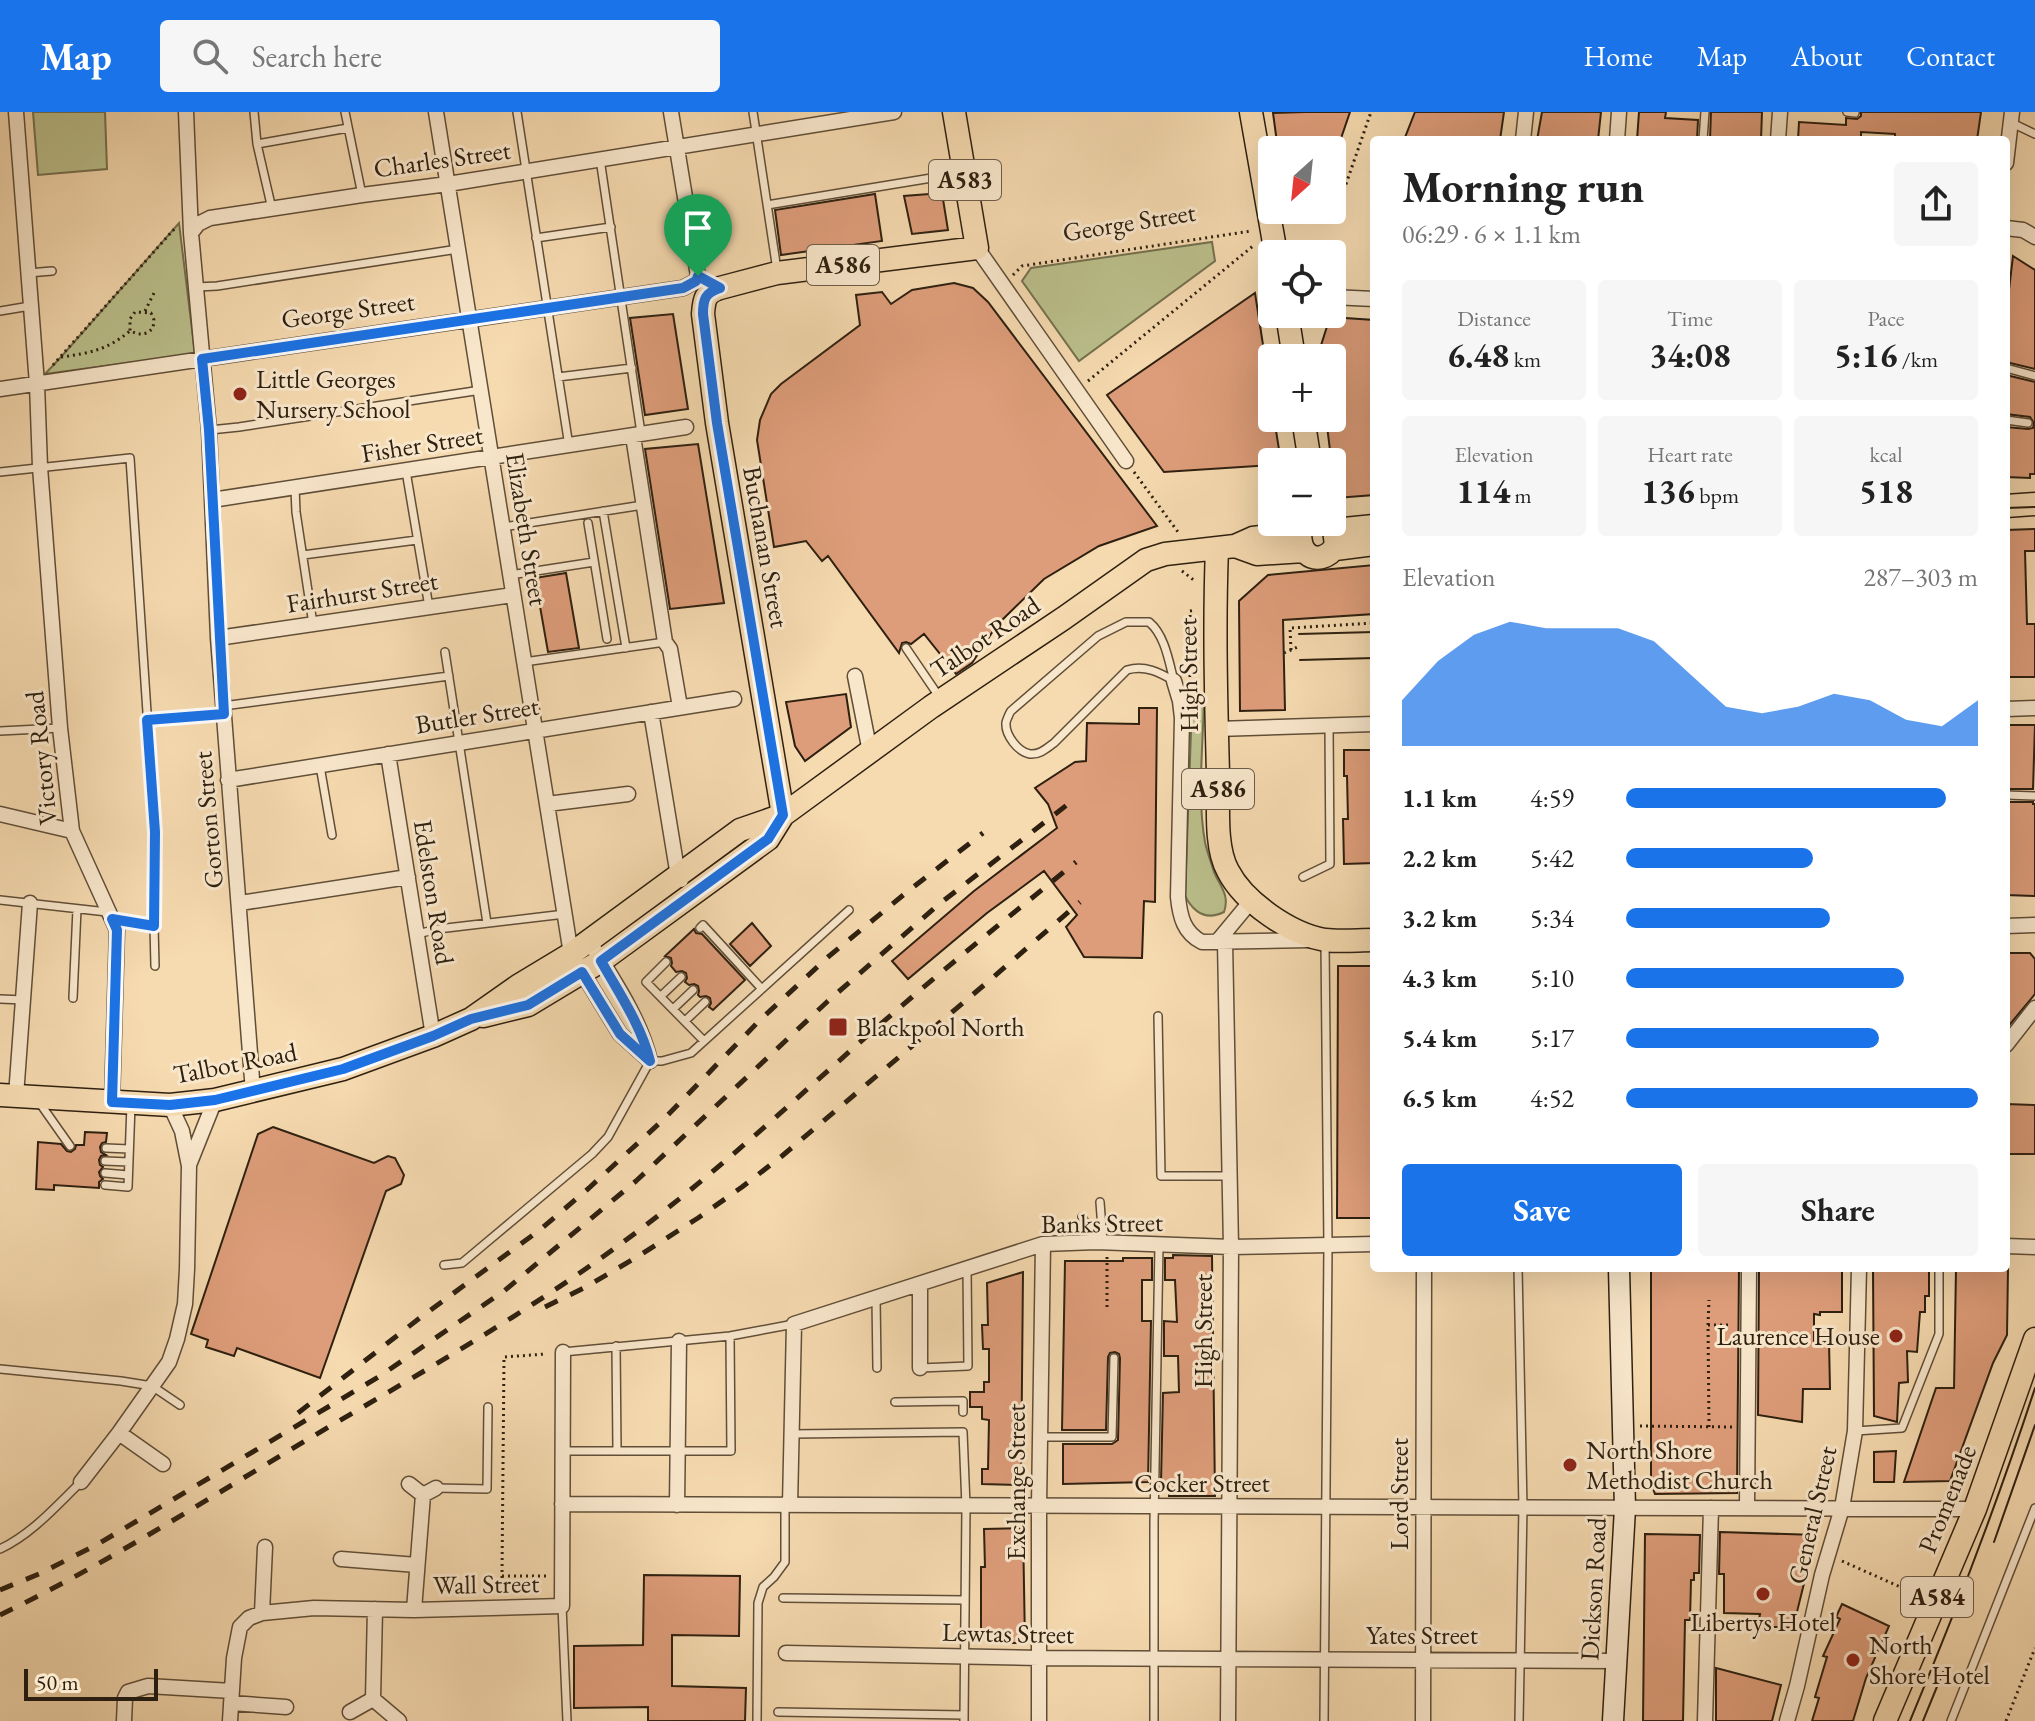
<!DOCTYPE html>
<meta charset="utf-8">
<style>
:root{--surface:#fff;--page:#f6f6f6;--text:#222;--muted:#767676;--accent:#1a73e8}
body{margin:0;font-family:"EB Garamond",serif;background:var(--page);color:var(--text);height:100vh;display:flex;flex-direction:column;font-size:30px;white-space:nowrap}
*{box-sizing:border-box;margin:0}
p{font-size:26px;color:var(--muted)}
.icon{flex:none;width:44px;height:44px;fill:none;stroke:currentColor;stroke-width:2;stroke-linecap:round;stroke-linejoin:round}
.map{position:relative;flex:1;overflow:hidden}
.sheet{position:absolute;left:1370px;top:24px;width:640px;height:1136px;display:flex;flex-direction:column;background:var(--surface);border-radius:8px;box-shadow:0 8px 32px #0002}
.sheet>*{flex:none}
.needle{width:52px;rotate:207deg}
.tools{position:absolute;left:1258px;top:24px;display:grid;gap:16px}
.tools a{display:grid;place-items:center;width:88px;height:88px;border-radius:8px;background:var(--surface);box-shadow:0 8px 32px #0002;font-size:40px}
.scale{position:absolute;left:24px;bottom:20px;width:134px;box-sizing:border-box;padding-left:8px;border:4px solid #2e2010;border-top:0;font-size:22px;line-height:28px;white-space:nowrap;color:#2e2010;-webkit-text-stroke:6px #f9e7cc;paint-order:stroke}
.pin{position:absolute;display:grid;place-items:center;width:68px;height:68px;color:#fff;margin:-82px -34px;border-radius:50% 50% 50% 0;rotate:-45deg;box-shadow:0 0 8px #0007}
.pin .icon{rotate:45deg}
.round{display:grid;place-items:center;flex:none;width:84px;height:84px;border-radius:8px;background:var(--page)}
.head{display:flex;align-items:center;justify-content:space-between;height:136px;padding:0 32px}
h1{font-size:44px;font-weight:700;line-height:60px}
.stats{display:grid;grid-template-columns:repeat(3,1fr);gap:12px;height:136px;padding:8px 32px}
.stats div{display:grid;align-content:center;border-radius:8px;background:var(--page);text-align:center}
.stats b{font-size:34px;font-weight:700}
.stats small{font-size:22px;font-weight:400}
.stats p{font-size:22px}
.chart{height:224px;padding:16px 32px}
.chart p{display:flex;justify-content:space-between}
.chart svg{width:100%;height:144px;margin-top:8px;fill:var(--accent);opacity:.7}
.button{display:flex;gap:16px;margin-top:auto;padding:16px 32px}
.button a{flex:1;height:92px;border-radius:8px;background:var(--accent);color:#fff;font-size:32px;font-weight:700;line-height:92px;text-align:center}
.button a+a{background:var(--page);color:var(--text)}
ul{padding:0 32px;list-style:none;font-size:26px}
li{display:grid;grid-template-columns:128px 96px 1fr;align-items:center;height:60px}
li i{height:20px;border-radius:10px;background:var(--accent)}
header{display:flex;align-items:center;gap:48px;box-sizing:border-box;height:112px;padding:0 40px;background:var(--accent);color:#fff}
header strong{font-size:38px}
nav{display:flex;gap:44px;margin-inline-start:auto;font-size:28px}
.search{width:560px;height:72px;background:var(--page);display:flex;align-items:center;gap:20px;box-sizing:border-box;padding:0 28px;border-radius:8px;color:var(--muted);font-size:30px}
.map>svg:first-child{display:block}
.green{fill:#bbc08c;stroke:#74704e;stroke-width:2}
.building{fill:#de9d7a;stroke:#2e2010;stroke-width:2}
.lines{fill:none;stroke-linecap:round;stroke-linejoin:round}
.lane-casing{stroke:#604e38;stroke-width:10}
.street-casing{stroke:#604e38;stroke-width:17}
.secondary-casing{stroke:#2e2010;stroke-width:23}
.primary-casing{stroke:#2e2010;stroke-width:25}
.path{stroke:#2e2010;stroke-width:3;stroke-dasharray:2 4;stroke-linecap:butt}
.lane{stroke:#f9e7cc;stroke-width:7}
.street{stroke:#f9e7cc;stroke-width:14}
.secondary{stroke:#f9e7cc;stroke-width:20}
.primary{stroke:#f6dab0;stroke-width:22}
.tram{stroke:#2e2010;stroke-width:2}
.rail{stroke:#2e2010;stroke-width:5;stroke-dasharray:14 14;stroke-linecap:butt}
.route-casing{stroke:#fff;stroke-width:16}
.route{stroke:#1a73e8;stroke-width:10}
.poi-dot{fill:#8f2418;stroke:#f9e7cc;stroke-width:3}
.labels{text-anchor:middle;stroke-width:6;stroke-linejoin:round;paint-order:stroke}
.shield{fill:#f9e7cc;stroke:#6b5c48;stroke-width:2}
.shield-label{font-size:24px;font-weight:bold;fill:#2e2010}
.street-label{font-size:26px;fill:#2e2010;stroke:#f9e7cc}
.poi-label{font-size:26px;fill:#2e2010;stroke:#f9e7cc;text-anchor:start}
</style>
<header>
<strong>Map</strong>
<div class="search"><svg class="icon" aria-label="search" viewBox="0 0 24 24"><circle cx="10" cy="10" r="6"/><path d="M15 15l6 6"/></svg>Search here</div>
<nav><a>Home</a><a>Map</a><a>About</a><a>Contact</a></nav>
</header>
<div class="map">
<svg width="2035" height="1609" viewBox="0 0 2035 1609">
<rect width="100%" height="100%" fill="#f6dab0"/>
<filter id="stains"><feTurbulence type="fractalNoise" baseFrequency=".0025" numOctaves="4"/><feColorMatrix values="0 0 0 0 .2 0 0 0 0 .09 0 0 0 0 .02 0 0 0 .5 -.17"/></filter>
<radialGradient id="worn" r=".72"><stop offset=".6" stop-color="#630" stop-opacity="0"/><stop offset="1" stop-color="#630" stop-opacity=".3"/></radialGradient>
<path class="green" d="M33,0h72l2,57 -69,6z
M179,111l16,131 -150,20 16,-17z
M1212,130l3,19 -136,100 -57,-80 9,-13z
M1204,588c-1,46 -7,98 1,142 2,10 6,20 9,30 6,14 16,23 10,40 -18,9 -30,1 -39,-16l7,-191 7,-4z"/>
<path class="building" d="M1305,0h45l-13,38h-59l-5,-37z
M1415,0h89l-4,28h-96z
M1542,0h59l-3,28h-61z
M1639,0h27l-1,6 33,2 -1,20h-60z
M1711,0h51l-1,28h-51z
M1861,0h120l-4,28h-82v-6l-34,-2v8h-63l1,-18 47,3v-7l11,1 4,-3z
M942,81l6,37 -36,4 -8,-38z
M875,82l7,47 -101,14 -6,-45z
M2013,144l22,14v99l-29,-7v-47z
M954,171l19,5 15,14 169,224 -58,20 -55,33 -47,46 -25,38 -16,11 -32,-40 -13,10 -5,-2 -4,1 -3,10 -71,-97 -6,5 -16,-20 -32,6 -17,-107 3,-20 11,-26 10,-10 79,-59 -4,-30 26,-3 9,12 21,-14z
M1255,181l17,110v15h2l7,44h-9v3l-108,7 -57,-77z
M673,202l15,95 -43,6 -15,-97z
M1330,205l44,3v175l-38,3 -10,-80h6v-60h-15z
M2006,263l29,7v92h-5v4l-24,-1v-50l22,2 5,-1 1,-5 -4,-6 -24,-3z
M698,332l26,159 -54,6 -25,-160z
M2035,417v22h-10l2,73h8v53h-29v-147z
M1374,453v49l-91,6 2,90 -45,1 -1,-110 29,-26z
M566,461l13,75 -31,4 -13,-74z
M846,582l5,33 -46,34 -10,-15 -9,-44z
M1139,596h18l-2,194 -11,-1 -2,57 -58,-1 -18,-30 11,-12 -33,-44 -57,42 -79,66 -16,-18 82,-70 83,-63 -9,-24 -13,-16 40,-26 11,-1 1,-38 52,1z
M2006,613h29l-2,64h-27z
M1344,638h30v113l-30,1 -1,-45h5l-1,-43h-3z
M2006,690h27v2h2v92l-29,-1z
M752,811l19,23 -21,20 -20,-22z
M694,817l2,4 6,1 43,46 -32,30 -4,-3 2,-4 -1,-5 -4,-2 -6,1 -2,-2 1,-4 -1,-5 -4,-2 -5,1 -4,-3 2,-4 -1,-5 -4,-2 -6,1 -5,-6 1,-3 -1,-5 -6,-2z
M2006,841h24l5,6v35l-29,35z
M1338,854h36v252h-37z
M2006,992l29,1v49h-29z
M273,1015l101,36 14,-7 7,2 9,17 -3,9 -15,7 -66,187 -83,-30 -3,8 -28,-9 2,-7 -17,-6 67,-200z
M85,1020l22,1 -1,9 -4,1 -2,4 1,5 5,3 -5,1 -2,4 1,5 3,2 -4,5 1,4 3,3 -4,3v6l-45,-3v5l-18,-1 2,-47 23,2 6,7 4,1 4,-3 1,-4h8z
M1173,1143l39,1 3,240h-46v-14h-8l2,-89 16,-1 -1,-36h-14v-35l13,1 -2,-42h-10v-22h8z
M1123,1146h29v22h-10v41h9l-3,161 -85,2v-40h49l6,-4 2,-82 -1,-4 -4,-2 -5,1 -2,4 -2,73h-44l3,-169h58z
M1759,1156l83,1v43h-22v3l-6,-1v28h15l1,47h-27l-1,33 -44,-7z
M1873,1156h56v28h-4v16h-5l-3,40 -10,-1 1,31 -9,1 -2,39 -23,-6z
M1956,1156l52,1 -1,66 -14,28 -43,118 -46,1 32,-94h18z
M1706,1157h33l-2,224 -82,1 -4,-11v-213z
M1023,1160l-2,213 -39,-1v-15h6l1,-49 -7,-1v-12h-12v-15h14v-10h5v-33h-6l-1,-24h6l-1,-42z
M1896,1339l-2,31h-20v-30z
M1023,1416l2,115h-29v-6l-15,1v-71h4l-1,-38z
M1720,1420l96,3 -23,93 -35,-2 2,-12 -36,-1v-39h-5z
M1645,1422l55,1 -1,38h-5v7h-3l-1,40h-5l-2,101h-40z
M644,1463l96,1 -1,60 -67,-1v51l74,2 -1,33h-97v-14l-74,1v-62l69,-1z
M1842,1492l47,22 -23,52 -13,43h-41l7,-23 -4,-1 12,-40 -4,-1 17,-37 -4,-2z
M1716,1556l65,17 -9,36h-56z"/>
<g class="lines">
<g class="lane-casing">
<path id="lane" d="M254,0l3,32 15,65
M345,0l17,83
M517,0l52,334
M753,0l24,158
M1847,0l8,1
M2012,11l23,11
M1703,28l2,-28
M257,32l91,-16
M600,47l41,274
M767,93l195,-32
M536,126l75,-11
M28,161l24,-2
M197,175l20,-1 241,-37
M0,199l30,-5
M2006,256l29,8
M558,265l74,-9
M2006,308l22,3
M210,318l29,-3 242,-37
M406,359l23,136
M0,360l130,-14 25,374 -1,94 -41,-7
M295,376l1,24 17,112
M603,399l23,137
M588,411l19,116
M503,415l140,-22
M303,443l114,-15
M510,463l84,-13
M1126,510h23c16,13 20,40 25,59 -15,-9 -29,-16 -47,-11l-73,73c-7,5 -14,12 -24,11 -12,-2 -25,-19 -24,-31 0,-2 4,-11 5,-12l87,-75z
M906,536l34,50
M445,540l42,271
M524,550l141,-20
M223,594l226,-30
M147,608l77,-6
M0,619l60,-3
M320,654l12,69
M2006,683l29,1
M1303,765l27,-13 -1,-139
M0,788l107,12
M154,814l1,40
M700,816l3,-3 58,63
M417,822l21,-5 127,-15
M666,850l-20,20 58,59
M661,884l20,-19
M73,886l4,-89
M0,887l24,1
M673,897l20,-19
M1158,904l3,160h68
M685,909l20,-19
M39,990l31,44
M106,1036l23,1
M105,1049l24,1
M105,1061l23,2
M105,1073l23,2 3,-82
M1100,1090l3,40
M1082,1105l13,23
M444,1153l18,-2 130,-109 16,-17 42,-76h12l29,-8 158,-143
M1518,1156l5,239 -4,214
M876,1186l1,70
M616,1234l1,104
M563,1240l167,-16 64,-12
M920,1256l48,-2 -1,-97
M0,1257l121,12 31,5 28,19
M895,1290l68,-1v11
M1855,1319l47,-3 37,-94v-66
M792,1322l171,-2 3,74 -2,215
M1040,1325h72l2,-79
M562,1339h169l-1,-115
M436,1376l51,1 1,-82
M0,1437c32,-15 56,-43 81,-67
M783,1486l182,2
M562,1494l5,115
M778,1600l186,3
M757,1609l1,-118 5,-16 11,-10 11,-15v-57
M1154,1609v-198l5,-278
M1324,1609l4,-475 -3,-303
M1951,1609l84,-213"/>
</g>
<g class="street-casing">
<path id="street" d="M16,0l21,272 3,83 20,261 12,103 45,99 -5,172
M186,0l5,121 18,197 9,208 35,454
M436,0l135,842 49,80 30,27
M671,0l27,164
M1523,28l3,-28
M1617,28l2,-28
M1778,28l2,-28
M2006,51l6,-51
M2006,116l17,2 12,7
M191,121l7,-9 12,-6 152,-23 86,-11 446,-72
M977,136l149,213
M1332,185l42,2
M0,277l683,-101 13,-7 2,-5
M633,324l32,206 5,7 10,58
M212,388l474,-73
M218,526l295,-43
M855,564l15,76
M1174,569l6,20 2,17 -4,179c2,20 6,36 24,45l107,-2
M2006,597l29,-1
M651,600l27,164 3,4
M1217,617l157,-5
M388,642l45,282
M228,668l506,-81
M547,692l81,-10
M0,702l72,17
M240,791l168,-26
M2006,814l29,-1
M589,829c23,37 51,77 61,120
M1217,830l34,-41
M1225,830l6,305 -3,474
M2006,933l29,-37
M16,984l14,-193
M189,1053l26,-65
M2006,1134l29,1
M920,1172v84
M119,1321l44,31
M81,1370l38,-49 50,-71 8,-23 8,-35 2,-35 2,-103 -7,-35 -12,-26
M409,1372l14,11 13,-7
M562,1392l1413,5
M677,1393l2,-164
M790,1393l4,-181 249,-80 53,-2 135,5 143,-3
M1747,1396l2,-240
M341,1447l76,6
M375,1497l-2,90 26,22
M414,1498l9,-115
M262,1501l3,-66
M786,1541l253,5 576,3
M231,1591l55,4
M350,1600l23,-13
M124,1609l1,-23 3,-6 20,-6 84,5
M230,1609l4,-63 6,-31 9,-9 13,-5 52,-5 100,2 148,-4 1,-254
M1039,1609v-215l4,-262
M1423,1609l1,-453
M1705,1609l6,-213
M1787,1609l10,-35 25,-111 20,-67 13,-77 4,-163"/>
</g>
<g class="secondary-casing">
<path id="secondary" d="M1613,1609l12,-213 -6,-240"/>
</g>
<g class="primary-casing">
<path id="primary" d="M1251,0l25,142
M1287,202l7,44
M1303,306l7,44
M2006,394l29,-2
M1306,411l-6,7c0,6 0,14 4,20 9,14 26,7 32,-5l-2,-15 -7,-8
M1334,418l40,-4
M1235,434l22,8 47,-3
M1217,436c-3,75 -1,151 1,226 1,29 -4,72 10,97 16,31 62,63 97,69 16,2 33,0 49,0
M1335,437l39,-5
M783,703l-66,-392 -14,-109c1,-15 2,-21 17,-26l57,-15 200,-25 -23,-136
M483,904l45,-11 73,-44 167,-122 15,-24
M0,983l170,10 45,-5 128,-31 90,-33 38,-17 47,-33 53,-32 169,-124 43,-15 148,-108 133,-89 82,-58 19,-6 70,-8 18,-8 47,-6
M1885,1609l90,-212 60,-170"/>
</g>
<path class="path" d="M1332,83l8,-4 6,-7 25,-72
M1013,163l9,-9 229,-35
M145,199l9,-18
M61,245c29,-4 46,-7 69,-26 10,4 15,5 23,-3l1,-8 -3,-7 -16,-1 -5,7v12
M53,253l123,-138
M1088,269l165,-135
M1134,360l44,60 -3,1
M1182,459l13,10
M1291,538l-1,-22 84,-5
M1284,541l16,-7
M1190,565v-66l5,-1
M1107,1145v52
M1708,1213l1,-25
M1640,1314l92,1
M1709,1315l-1,-102h24
M1842,1449l74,33
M502,1464v15
M546,1464h-44l2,-219 42,-3
M2006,1609l29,-73"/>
<use href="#lane" class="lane"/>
<use href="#street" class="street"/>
<use href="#secondary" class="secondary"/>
<use href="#primary" class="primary"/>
<path class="tram" d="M2006,396l29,-1
M1299,522l75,-2
M1300,548l74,-2
M1994,1430l41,-117
M1910,1609c46,-110 88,-220 125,-333
M1923,1609l20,-49"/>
<path class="rail" d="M545,1195l39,-19 53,-31 61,-39 44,-31 40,-31 208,-176 90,-78
M298,1301l123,-96 120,-88 48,-41 75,-69 95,-98 69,-64 79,-65 76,-59
M0,1478l39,-16 59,-30 49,-29 233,-139 124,-85 132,-110 192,-180 110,-96 134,-104
M0,1503c106,-51 204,-114 305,-174 115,-68 234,-134 341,-216 93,-71 177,-152 266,-228 54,-46 109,-90 164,-135"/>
</g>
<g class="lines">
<g class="route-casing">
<path id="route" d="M698,164l22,12c-15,5 -17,11 -17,26l14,109 66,392 -15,24 -167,122c18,32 40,64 49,100l-30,-27 -38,-62 -54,33 -57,14 -38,17 -90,33 -128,31 -45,5 -58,-3 5,-172 -5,-11 42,7 1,-94 -8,-112 77,-6 -15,-284 -7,-71 481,-71 13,-7z"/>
</g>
<use href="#route" class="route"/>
</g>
<g class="poi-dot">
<circle cx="240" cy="282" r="8"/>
<rect x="828" y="905" width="20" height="20" rx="4"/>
<circle cx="1896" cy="1224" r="8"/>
<circle cx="1570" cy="1353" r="8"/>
<circle cx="1763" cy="1482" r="8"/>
<circle cx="1853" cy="1548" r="8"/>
</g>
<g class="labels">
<g class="shield">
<rect x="929" y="48" width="72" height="40" rx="6"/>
<rect x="807" y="133" width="72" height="40" rx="6"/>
<rect x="1182" y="657" width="72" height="40" rx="6"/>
<rect x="1901" y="1465" width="72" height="40" rx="6"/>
</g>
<g class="shield-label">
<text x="965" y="76">A583</text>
<text x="843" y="161">A586</text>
<text x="1218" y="685">A586</text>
<text x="1937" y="1493">A584</text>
</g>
<g class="street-label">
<text transform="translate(442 47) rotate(-8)" y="9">Charles Street</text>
<text transform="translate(1129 110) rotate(-9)" y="9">George Street</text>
<text transform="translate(348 198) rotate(-8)" y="9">George Street</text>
<text transform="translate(422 332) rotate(-9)" y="9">Fisher Street</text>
<text transform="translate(527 417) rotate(81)" y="9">Elizabeth Street</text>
<text transform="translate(766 435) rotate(80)" y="9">Buchanan Street</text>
<text transform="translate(362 480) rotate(-9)" y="9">Fairhurst Street</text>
<text transform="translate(985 525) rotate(-34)" y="9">Talbot Road</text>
<text transform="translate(1188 563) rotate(-91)" y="9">High Street</text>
<text transform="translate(477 603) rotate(-9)" y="9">Butler Street</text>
<text transform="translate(41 646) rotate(-96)" y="9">Victory Road</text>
<text transform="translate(208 708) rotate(-95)" y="9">Gorton Street</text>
<text transform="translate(434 780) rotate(81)" y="9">Edelston Road</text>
<text transform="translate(235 951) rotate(-11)" y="9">Talbot Road</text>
<text transform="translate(1102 1111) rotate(-1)" y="9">Banks Street</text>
<text transform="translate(1203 1219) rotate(-90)" y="9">High Street</text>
<text transform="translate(1016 1370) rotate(-90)" y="9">Exchange Street</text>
<text x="1202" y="1380">Cocker Street</text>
<text transform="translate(1399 1382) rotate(-90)" y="9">Lord Street</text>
<text transform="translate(1947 1387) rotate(-68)" y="9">Promenade</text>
<text transform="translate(1812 1403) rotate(-77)" y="9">General Street</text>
<text transform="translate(486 1472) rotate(-1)" y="9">Wall Street</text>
<text transform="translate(1593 1477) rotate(-87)" y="9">Dickson Road</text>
<text transform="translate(1008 1521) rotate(1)" y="9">Lewtas Street</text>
<text x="1422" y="1532">Yates Street</text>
</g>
<g class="poi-label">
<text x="256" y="276">Little Georges<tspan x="256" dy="30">Nursery School</tspan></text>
<text x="856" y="924">Blackpool North</text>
<text x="1880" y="1233" text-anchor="end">Laurence House</text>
<text x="1586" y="1347">North Shore<tspan x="1586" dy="30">Methodist Church</tspan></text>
<text x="1763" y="1519" text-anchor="middle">Libertys Hotel</text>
<text x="1869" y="1542">North<tspan x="1869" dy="30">Shore Hotel</tspan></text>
</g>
</g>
<rect width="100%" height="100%" filter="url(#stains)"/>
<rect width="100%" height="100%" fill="url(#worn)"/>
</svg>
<div class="tools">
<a><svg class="needle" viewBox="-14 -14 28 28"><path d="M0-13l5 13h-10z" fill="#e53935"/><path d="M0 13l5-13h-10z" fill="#767676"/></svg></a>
<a><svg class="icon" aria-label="locate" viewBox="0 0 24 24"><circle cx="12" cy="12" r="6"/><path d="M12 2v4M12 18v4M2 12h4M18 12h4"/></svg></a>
<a>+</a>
<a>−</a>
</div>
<div class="scale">50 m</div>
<div class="pin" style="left:698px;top:164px;background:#1e9e55"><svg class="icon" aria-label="arrive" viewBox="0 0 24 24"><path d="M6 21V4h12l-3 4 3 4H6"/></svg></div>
<section class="sheet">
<div class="head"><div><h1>Morning run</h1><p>06:29 · 6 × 1.1 km</p></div><a class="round"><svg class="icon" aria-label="share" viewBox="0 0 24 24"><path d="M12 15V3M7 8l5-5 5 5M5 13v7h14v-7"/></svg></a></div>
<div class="stats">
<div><p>Distance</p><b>6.48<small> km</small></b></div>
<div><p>Time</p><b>34:08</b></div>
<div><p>Pace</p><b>5:16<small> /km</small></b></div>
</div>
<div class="stats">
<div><p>Elevation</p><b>114<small> m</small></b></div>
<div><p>Heart rate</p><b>136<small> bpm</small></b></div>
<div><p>kcal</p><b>518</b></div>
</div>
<div class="chart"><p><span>Elevation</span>287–303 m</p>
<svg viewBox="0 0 160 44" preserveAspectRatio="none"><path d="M0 44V30L10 18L20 10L30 6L40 8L50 8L60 8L70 12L80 22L90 32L100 34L110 32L120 28L130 30L140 36L150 38L160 30V44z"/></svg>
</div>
<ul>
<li><b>1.1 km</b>4:59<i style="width:91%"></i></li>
<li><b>2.2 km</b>5:42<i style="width:53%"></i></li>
<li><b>3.2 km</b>5:34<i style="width:58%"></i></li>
<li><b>4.3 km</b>5:10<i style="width:79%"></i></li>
<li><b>5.4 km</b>5:17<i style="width:72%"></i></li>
<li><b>6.5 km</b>4:52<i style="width:100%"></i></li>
</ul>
<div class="button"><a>Save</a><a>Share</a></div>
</section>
</div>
